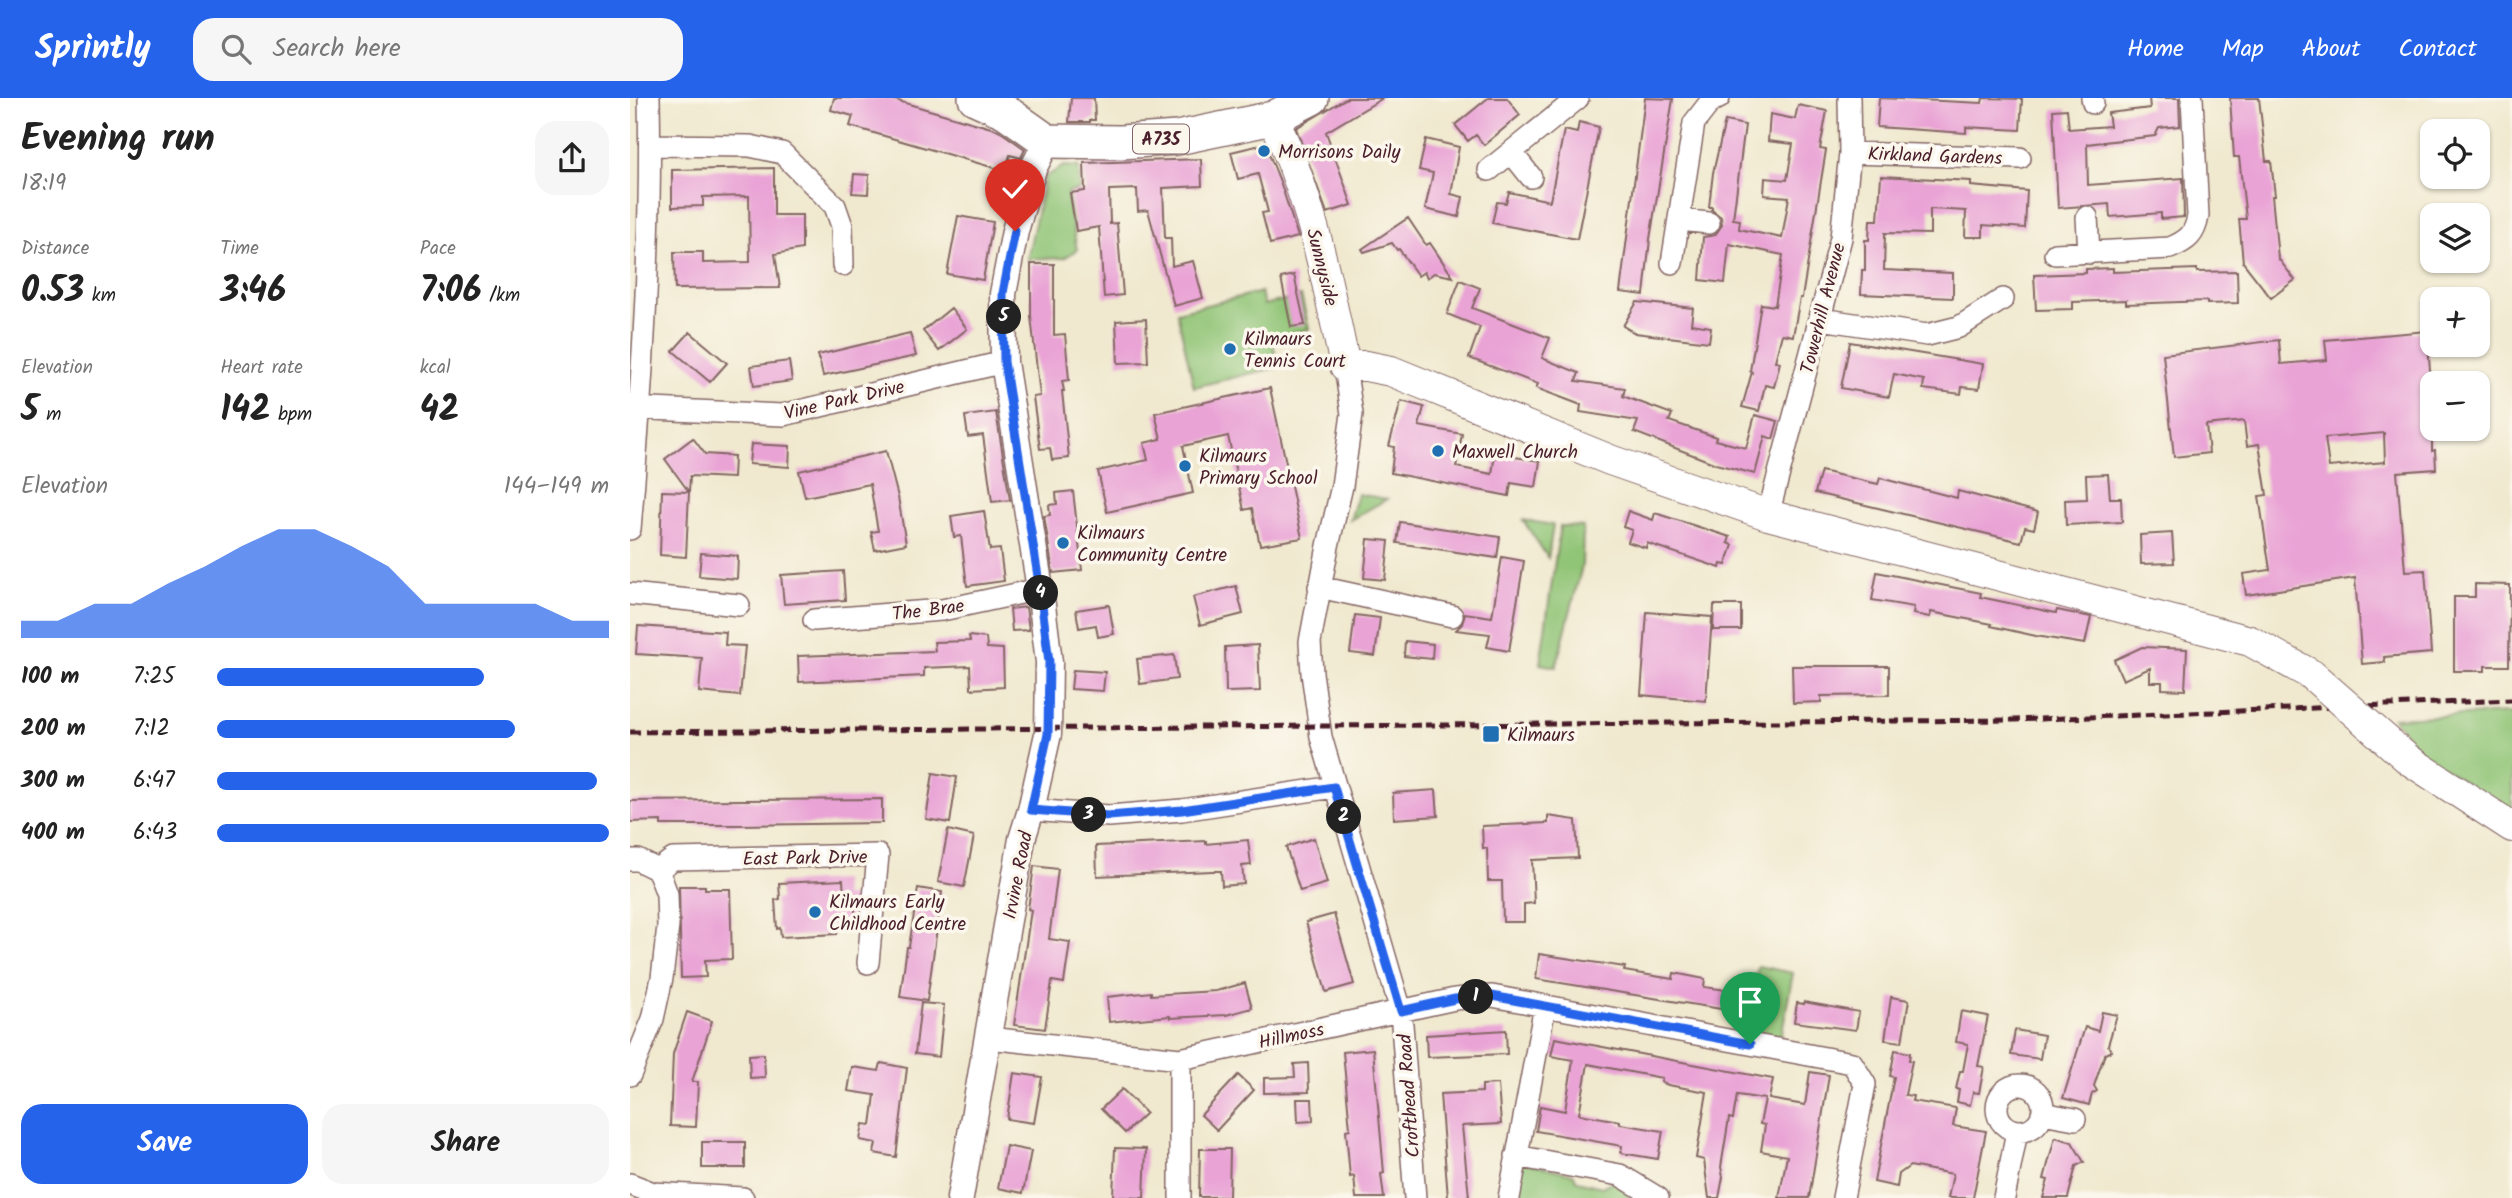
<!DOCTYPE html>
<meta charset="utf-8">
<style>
:root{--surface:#fff;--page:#f6f6f6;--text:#222;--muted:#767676;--accent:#2563eb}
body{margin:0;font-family:Kalam,sans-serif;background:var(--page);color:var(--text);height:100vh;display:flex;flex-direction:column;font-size:26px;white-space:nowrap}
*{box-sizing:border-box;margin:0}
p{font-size:23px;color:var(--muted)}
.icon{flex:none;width:38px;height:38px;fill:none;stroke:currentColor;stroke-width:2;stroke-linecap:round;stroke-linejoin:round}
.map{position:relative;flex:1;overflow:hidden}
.details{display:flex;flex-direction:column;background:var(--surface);width:630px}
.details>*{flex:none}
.buttons{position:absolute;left:1790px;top:21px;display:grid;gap:14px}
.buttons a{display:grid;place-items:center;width:70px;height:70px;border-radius:14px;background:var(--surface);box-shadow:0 2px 5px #0004;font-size:35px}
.pin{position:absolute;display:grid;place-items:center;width:60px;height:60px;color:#fff;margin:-72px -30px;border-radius:50% 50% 50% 0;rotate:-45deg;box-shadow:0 0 7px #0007}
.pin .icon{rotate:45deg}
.km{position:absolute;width:35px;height:35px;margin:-18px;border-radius:50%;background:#222;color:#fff;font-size:19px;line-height:35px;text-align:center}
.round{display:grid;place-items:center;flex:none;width:74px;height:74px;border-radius:21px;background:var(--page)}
.overview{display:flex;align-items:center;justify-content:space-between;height:119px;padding:0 21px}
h1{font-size:38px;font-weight:700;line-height:52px}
.metrics{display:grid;grid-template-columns:repeat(3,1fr);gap:10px;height:119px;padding:7px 21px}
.metrics div{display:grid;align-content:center}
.metrics b{font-size:35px;font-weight:700}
.metrics small{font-size:19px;font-weight:400}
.metrics p{font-size:19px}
.chart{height:196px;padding:14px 21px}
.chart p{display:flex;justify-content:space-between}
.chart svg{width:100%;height:126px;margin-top:7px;fill:var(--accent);opacity:.7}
.primary-button{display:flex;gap:14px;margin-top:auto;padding:14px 21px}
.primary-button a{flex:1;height:80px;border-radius:21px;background:var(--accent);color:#fff;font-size:28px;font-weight:700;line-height:80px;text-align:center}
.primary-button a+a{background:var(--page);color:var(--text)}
ul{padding:0 21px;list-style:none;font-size:23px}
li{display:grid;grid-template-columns:112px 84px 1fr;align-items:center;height:52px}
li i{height:18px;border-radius:9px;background:var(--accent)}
header{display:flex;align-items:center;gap:42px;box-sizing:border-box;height:98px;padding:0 35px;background:var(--accent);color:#fff}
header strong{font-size:33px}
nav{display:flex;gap:38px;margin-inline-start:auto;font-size:24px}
.search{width:490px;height:63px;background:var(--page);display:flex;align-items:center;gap:18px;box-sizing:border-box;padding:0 24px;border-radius:21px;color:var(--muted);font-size:26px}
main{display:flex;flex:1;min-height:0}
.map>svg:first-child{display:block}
.green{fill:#90c476;stroke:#6d7250;stroke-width:2}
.building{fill:#e9a3d5;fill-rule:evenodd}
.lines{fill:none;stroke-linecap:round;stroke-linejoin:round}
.minor-casing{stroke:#846664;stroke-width:24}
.tertiary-casing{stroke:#846664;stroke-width:29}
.secondary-casing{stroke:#846664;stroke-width:32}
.primary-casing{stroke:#846664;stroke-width:36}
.minor{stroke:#fff;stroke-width:21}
.tertiary{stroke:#fff;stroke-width:26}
.secondary{stroke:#fff;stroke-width:30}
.primary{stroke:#fff;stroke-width:33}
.rail{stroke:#4a1f2b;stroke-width:5;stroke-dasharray:10 5;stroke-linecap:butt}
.secondary-bridge-casing{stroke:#846664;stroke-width:32;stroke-linecap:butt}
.secondary-bridge{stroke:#fff;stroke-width:30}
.route-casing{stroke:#fff;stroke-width:14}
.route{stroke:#2563eb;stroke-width:9}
.poi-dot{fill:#1f6fb2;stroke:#fbf7ec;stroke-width:2.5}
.labels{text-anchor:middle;stroke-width:7;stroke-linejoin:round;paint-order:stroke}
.shield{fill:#fbf7ec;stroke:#7f6065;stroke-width:2}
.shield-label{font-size:18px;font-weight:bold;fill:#4a1f2b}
.poi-label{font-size:19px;fill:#4a1f2b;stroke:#fbf7ec;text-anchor:start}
.street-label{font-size:19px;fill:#4a1f2b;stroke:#fbf7ec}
</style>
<header>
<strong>Sprintly</strong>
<div class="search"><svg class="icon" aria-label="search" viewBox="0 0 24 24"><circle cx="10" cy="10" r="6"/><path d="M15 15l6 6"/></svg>Search here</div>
<nav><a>Home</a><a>Map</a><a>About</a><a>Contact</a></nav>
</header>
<main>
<section class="details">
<div class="overview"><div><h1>Evening run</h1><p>18:19</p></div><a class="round"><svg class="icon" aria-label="share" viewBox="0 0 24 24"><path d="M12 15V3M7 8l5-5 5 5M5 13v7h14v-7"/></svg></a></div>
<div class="metrics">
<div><p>Distance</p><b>0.53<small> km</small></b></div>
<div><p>Time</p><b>3:46</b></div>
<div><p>Pace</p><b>7:06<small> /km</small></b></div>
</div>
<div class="metrics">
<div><p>Elevation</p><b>5<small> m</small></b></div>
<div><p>Heart rate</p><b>142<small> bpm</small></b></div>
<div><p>kcal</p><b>42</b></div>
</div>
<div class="chart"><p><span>Elevation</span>144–149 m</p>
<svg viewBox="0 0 160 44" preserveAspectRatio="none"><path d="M0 44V38L10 38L20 32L30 32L40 25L50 19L60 12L70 6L80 6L90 12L100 19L110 32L120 32L130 32L140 32L150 38L160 38V44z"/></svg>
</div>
<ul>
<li><b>100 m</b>7:25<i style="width:68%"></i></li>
<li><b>200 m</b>7:12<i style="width:76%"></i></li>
<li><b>300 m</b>6:47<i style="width:97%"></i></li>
<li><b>400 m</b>6:43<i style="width:100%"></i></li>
</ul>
<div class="primary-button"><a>Save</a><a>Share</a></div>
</section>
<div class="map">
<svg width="1882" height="1100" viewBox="0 0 1882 1100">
<rect width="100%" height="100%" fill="#fbf7ec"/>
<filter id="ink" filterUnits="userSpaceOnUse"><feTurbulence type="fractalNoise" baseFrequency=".0143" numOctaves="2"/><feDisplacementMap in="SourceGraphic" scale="14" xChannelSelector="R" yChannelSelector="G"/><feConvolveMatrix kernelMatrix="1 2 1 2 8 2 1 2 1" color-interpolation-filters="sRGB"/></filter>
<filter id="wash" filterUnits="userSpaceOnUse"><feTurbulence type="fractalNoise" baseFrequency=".00686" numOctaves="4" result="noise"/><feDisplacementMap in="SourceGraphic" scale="28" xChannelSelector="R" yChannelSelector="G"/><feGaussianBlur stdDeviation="1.57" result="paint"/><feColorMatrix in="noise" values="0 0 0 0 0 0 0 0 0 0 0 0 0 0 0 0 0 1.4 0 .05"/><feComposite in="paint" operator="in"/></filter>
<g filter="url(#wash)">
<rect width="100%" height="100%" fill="#f0e9cf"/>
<path class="green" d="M434,68l15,1v23l-12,3 10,57 -13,8 -37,1 18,-82z
M631,194l3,13 37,-9 8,33 -37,9 6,29 -84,20 -17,-75z
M728,396l29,5 -37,21z
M893,422l30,5 -5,33z
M930,428l23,1 -1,39 -26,101 -16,-3z
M1882,615v101l-92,-62 -27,-34z
M1128,868l35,7 -12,64 -35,-6z
M892,1064l52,12 3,7 25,6 11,-6 33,17h-127z"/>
<g id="blocks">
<path class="building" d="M204,0h54l110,32 27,19 -4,9 -11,-3 -5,16 -155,-45 3,-10 -22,-6z
M441,0h23l1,22h-5v2h-21z
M717,0h36l-57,34 26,73 -25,8 -31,-85z
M858,0h19l13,17 -36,30 -8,-10 -8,6 -13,-16z
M1015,0l28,1 -23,140 -6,56 -24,-3z
M1249,0l103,5 1,-5 39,1 -2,31 -54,-3v6l-89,-6z
M1519,0h30l1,28 -21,2 -4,8 -68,8 1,41 95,-7 1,39 -23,2v-6l-51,4 -1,-13 -51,4 -5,-98 14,-1 2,20 41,-3 -2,-13 42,-5z
M1600,0h29l7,63h5l4,35h-3l6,62 17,22 -24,18 -28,-36 -4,-43h7l-7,-62h-5z
M1168,7l29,6 -7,38 6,1 -24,148h-2l-7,38 -11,-2 -7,27 5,1 -6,25 -9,-2 -6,26 -17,-4 10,-35 -2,-1 11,-67 14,2 8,-51 -54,-11 -4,39 -25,-3 3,-43 12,-2 7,-10 -1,-8 -9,-7v-3h-3l4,-34 12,-52 20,4 -12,94 7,1 -1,9 43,9 7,-41 -25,-2 1,-17 22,2 6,-36 -25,-3 2,-27 25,5z
M949,24l20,5 -22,112 -85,-16 5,-21 9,1 3,-11 41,9 14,-71 13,3z
M796,41l33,8 -8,47 12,3 -4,20 -34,-8 8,-36 -14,-3z
M635,46l16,40 17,53 -28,7 -8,-31 6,-1 -10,-38 -20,5 -7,-27z
M571,61l1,27 -39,2 2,50h6l1,28 21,-5 10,37 -29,8 -26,-96 -10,1 -1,-22 -28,1 1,34 7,-1 6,72 -19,2 -5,-70 -23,4 -6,-38 15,-2 -1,-28z
M144,70v47h28v34l-27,5 5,34 -105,1 -1,-37h29v11l47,-1 -1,-66 -46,1v9l-31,1v-37z
M224,76l15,1 -1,19 -16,-1z
M1251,78l90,5v5l56,5 -2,37 -42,-3v12h-18l1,-26 -36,-2v25l-45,-1 -1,37 69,3v25l-92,-4 1,-24h3v-30h4l1,-20h8z
M328,118l35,6 -10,58 -36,-6z
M778,120l18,27 4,-2 23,34 -19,-4 -7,5 -3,-6 -6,4 -19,-27 -2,1 -5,-7 -28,9 -2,-3z
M401,166h23v71l11,-1 4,46 -7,1 2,10h-2l7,67 -17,2 -2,-12 -10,1 -7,-52 7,-1 -9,-80z
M1483,170v4l84,-3v3l40,-1 1,32 -31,1v-3l-81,3v-4l-53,2v7l-37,1 -2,-35 52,-2v-4z
M664,177l11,50 -14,2 -10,-49z
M830,182l20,8 -8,20 78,30 -8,20 37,15 -3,8 49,7 -2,8 49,18 -3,7 47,16 -1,3 31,8 9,-33 23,6 -5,18 -8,-3 -10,38 -39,-10 -82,-32 4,-11 -58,-9 1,-7 -45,-17 2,-4 -69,-26 11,-31 -33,-13z
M1007,204l56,6 -2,16 20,3 -2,15 -74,-9 -12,-7z
M321,210l16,21 -28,22 -16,-20z
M516,221l2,43 -30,1 -2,-42z
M1797,233l5,66v54l3,-1 1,19 -39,3 8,99 20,-1 6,83 -47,4 1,5 -23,2 -7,-86 -109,17 -3,-21 27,-4 -11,-74 8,-1 -8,-51 -12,2 -3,-25 -38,4 3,28 -35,4 -11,-103 116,-14 2,24 46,-4 -2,-20zM1754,335l1,29 -56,5 -4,-29z
M60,234l37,31 -17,19 -37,-31z
M280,235l6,23 -93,20 -5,-21z
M1220,244l133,22 -4,25 -17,-2 -1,7 -38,-5 1,-9 -30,-6 -5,23 -48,-9z
M159,263l3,20 -38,5 -3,-20z
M640,290l32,150 -42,7 -8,-37 -8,2 -16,-74 -45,10 10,47 -86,19 -9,-41 50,-11 -4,-17 17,-4 -6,-26z
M771,303l23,6 -5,19 43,8 -6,33 36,7 3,-20 45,7 -4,26 -25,-4 -2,13 -118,-23 3,-26 -5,-1z
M366,314l14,88 -18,2 -9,-67 -15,2 -3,-21z
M63,340l12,16 29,2 -1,22 -43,-2 -1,16 -24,-33z
M121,346l39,2 -1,21 -40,-3z
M256,353l12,46 8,47 -31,6 -4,-18 7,-1 -8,-47 -65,13 -6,-26z
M1191,373l57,13 2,-6 77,20 1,-7 80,21 -4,17 -9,-2 -4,15 -206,-49z
M1478,376l2,24h11l1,24 -56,3 -1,-25 22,-1 -1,-24z
M32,393l27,1 -3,65 -26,-2z
M443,393l9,79 -29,3 -9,-57 6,-1 -1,-10 8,-1 -1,-11z
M354,413l6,39 10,-1 4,32 -37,5 -6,-50 -7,1 -3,-21z
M998,413l25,9 2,-7 75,24 -2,6 5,2 -7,20 -5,-1 -1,4 -73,-25 -1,5 -18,-6 4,-12 -9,-3z
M770,424l100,15 -3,21 -100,-15z
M1542,435l2,30 -33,1 -1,-29z
M738,441l21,2 -4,39 -21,-2z
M71,455l37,3 -1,23 -38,-3z
M872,459l22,4 -15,90 -22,-4 3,-13 -34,-4 6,-6 3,-11 27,4z
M213,473l2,29 -61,4 -3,-29z
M1247,474l104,21 -1,4 76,16 1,-3 34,7 -6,27 -49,-8 -45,-10 1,-2 -61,-12 -1,5 -17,-3 1,-7 -42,-7z
M1845,486l35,1 -1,81h-24v5h-31v-74h21z
M606,488l7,28 -43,11 -7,-28z
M479,507l5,29 -16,3 -2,-12 -17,3 -3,-18z
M1084,507h27v25h-28z
M396,509l3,23 -17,1 -2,-22z
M1017,514l65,5 -6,84 -65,-6z
M725,517l25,3 -5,38 -25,-3z
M8,528l88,6 -1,13 20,1 -5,50 -41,-4 3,-34 -66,-4z
M339,538l17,2 1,10 16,1 1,38 -33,2 -1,-23 -46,2v8l-125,6 -1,-26 137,-5 -1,-9 36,-1z
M775,543l28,3 -1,15 -28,-3z
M628,547l2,46 -34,1 -1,-45z
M1512,549l45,2 -2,41 -23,-1v-7h-12v-14l-27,12 -9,-20z
M544,557l3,24 -37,5 -3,-25z
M1162,568h97v29l-68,1v6l-28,1z
M443,572l32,2 -2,19 -32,-2z
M303,675l24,4 -7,46 -24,-4z
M806,692l2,26 -44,3 -1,-26z
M252,701v24l-144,2h-77v-4l-31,1v-21z
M918,718l28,4 2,38 -46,2 2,43 -10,1v18h-21l-1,-41h-14l-1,-33h-4l-1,-22 66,-3z
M318,732l26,6 -10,51 -26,-5z
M684,740l13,45 -27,8 -14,-44z
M618,742l3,25 -9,1 2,18 -22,2 -1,-15h-9l-115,5 -1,-30 110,-5v3z
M404,768l24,3 -9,70 21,3 -6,41 -12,-2 -7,48 -31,-4 17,-115 -3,-1z
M213,782l1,16h10l2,29 -19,1v8l-56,3 -1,-9 -3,1 -2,-29 5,-1 -1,-16z
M49,788h26v3h25l2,70 -27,1 1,17 -25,1z
M288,790l24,4 -15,109 -27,-4 7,-50h2z
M704,816l20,70 -28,8 -20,-70z
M909,856l86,13 -1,4 49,8 1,-6 31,6 -1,8 45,6 -3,20 -210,-34z
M615,885l7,25 -26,7 -56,3v-2l-61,6 -2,-25 44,-5v3l65,-4z
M1261,899l18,3 -7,42 -17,-2z
M1174,904l55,10 -3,18 -62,-8 3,-19 7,1z
M291,905l23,2 -5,52 -24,-3z
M1331,913l27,5 -10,50 6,1 -5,26 -6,-1 -3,13 -13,-3 2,-12 -3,-1 4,-18h3l5,-27 -12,-2z
M57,914l25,9 -20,61h6l-2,45 -26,-1 3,-72z
M1472,914l15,3 -9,30 3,6 -6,3 -4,11 -7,21 3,5 -5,3 -3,11 -26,-7 22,-71 13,4z
M876,932l1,24 -80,3 -1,-22z
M1385,932l29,5 -4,24 -29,-4z
M925,940l218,41 -4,20 36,6 5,-33 19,3 -20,123h-30l8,-42 -26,-5 4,-26 -5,-1 5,-25 -28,-4 -4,24 -4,-1 -8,49 2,10 -4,21h-10l-5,-38 -8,-2 11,-66 -39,-7 -7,-3 1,-4 -74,-14 -9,50 41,7v3l43,7 -5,28 -37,-6 1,-7 -86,-15 4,-25 25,5 8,-51 -22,-4z
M743,951l11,124 -3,1 3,24h-28l-2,-22 -4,1 -4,-47 4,-1 -7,-77z
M1265,952l15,3 -1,7 3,1 -7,34 8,1 -1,5 44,7 -3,18 33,5 -13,67h-25l5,-24 -43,-8 -11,8 -2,13 -23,-5 20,-105 -4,-1z
M134,956l1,23 -15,1 -1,-23z
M251,965l26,5 -11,89 -22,-4 2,-10 -16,-3 3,-16 8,1 4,-30 -27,-4 4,-24 27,4z
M678,965l1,29 -45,1v-15l31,-1 -1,-13z
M384,975l28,4 -8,46 -27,-4z
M608,977l16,15 -37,40 -16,-15z
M868,986l3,40 -39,2 7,71 -21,1 -8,-104 42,-2v-7z
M492,991l24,24 -21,20 -24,-24z
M667,1001h15l1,22 -15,1z
M1425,1039l17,5 12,20 -8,4 -8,32h-25l5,-18 -4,-1z
M72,1044h43v26h-43z
M376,1048l25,5 -8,42 -25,-5z
M485,1050l31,1 -2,49 -31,-1z
M570,1051h30l-1,48h-30z"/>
</g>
</g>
<g filter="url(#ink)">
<use href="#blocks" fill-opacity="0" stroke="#846664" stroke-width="2"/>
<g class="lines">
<g class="minor-casing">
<path id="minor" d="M1462,0l1,5
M20,47l100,1 32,7 53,53 7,20 1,39
M881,54l20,25
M1220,55l170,5
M859,72l89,-72
M1457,119l2,36
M1049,122l30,3
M1425,156l115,-6c17,-7 25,-13 28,-32l-6,-118
M1042,165l22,-140 17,-22 8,-3
M1191,221l106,16 32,-8 44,-28
M715,268l7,48 -10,72 -14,60 -18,96 2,31 9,64 80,274 14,187
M0,310l153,7 221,-53
M1138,417l73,-277 9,-85 -1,-55
M0,431c12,-143 22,-287 19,-431
M689,489l133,29
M0,496l109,11
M184,522l128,-10 98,-21
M401,712l78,6 73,-6 152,-23
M0,762h8l20,10 15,-11 205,-4 -10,108
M359,940l191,21 275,-60 37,-3 360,67 13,21 -22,114
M0,977l23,-56 9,-41 6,-52 -1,-32 -9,-24
M1367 1010a23 23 0 1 1 46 0a23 23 0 1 1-46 0Z
M1412,1015l33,6
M886,1058l104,19 38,23
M0,1086l23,9 90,5
M550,1100v-139
M879,1100l36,-192
M1374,1100l13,-67"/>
</g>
<g class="tertiary-casing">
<path id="tertiary" d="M330,1100l62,-359 9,-29 17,-76 1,-72 -9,-73 -36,-227 -1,-68 12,-63 18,-62 14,-28"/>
</g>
<g class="secondary-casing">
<path id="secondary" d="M643,20c38,78 54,163 72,248h21l25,5 219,89 158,55 482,126 62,34
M1779,662l103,67"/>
</g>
<g class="primary-casing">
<path id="primary" d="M345,0l31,14 41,29 74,1 56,-4 96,-20 39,-20"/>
</g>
<use href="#minor" class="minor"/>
<use href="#tertiary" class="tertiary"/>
<use href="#secondary" class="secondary"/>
<use href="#primary" class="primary"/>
<path class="rail" d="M0,634l1385,-12 497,-20"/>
<g class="secondary-bridge-casing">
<path id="secondary-bridge" d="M1682,577l97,85"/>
</g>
<use href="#secondary-bridge" class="secondary-bridge"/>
</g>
</g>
<g class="lines" filter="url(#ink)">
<g class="route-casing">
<path id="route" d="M385,133l-12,62 1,69 36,227 9,73 -1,72 -17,76 78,6 73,-6 152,-23 67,224 54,-12 37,-3 258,48"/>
</g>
<use href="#route" class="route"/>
</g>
<g class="poi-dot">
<circle cx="634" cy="53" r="7"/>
<circle cx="600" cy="251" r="7"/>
<circle cx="808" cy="353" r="7"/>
<circle cx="555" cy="368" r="7"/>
<circle cx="433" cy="445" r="7"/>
<rect x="852" y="627" width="18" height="18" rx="3.5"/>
<circle cx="185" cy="814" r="7"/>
</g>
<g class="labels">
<rect class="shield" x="503" y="26.5" width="56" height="29" rx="5"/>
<g class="shield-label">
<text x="531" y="47">A735</text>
</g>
<g class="poi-label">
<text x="648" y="60">Morrisons Daily</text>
<text x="614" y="247">Kilmaurs<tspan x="614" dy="22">Tennis Court</tspan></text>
<text x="822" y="360">Maxwell Church</text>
<text x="569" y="364">Kilmaurs<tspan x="569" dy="22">Primary School</tspan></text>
<text x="447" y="441">Kilmaurs<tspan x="447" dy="22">Community Centre</tspan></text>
<text x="877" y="643">Kilmaurs</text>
<text x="199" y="810">Kilmaurs Early<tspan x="199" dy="22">Childhood Centre</tspan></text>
</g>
<g class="street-label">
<text transform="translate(1305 57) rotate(2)" y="7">Kirkland Gardens</text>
<text transform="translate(693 169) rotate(76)" y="7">Sunnyside</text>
<text transform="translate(1192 210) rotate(-76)" y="7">Towerhill Avenue</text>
<text transform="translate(214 301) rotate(-13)" y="7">Vine Park Drive</text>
<text transform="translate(298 511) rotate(-7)" y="7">The Brae</text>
<text transform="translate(175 759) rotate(-1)" y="7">East Park Drive</text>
<text transform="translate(387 777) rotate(-79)" y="7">Irvine Road</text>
<text transform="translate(661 937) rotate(-12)" y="7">Hillmoss</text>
<text transform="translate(778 998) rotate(-94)" y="7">Crofthead Road</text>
</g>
</g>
</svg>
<div class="buttons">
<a><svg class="icon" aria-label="locate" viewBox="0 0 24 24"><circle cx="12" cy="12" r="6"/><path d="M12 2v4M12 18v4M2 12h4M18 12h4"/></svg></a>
<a><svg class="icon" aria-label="layers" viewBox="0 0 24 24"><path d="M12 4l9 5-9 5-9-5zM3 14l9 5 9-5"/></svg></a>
<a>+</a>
<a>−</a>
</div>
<div class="pin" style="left:1120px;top:946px;background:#1e9e55"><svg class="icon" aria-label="arrive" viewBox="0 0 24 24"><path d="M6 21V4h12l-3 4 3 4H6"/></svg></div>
<div class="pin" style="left:385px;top:133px;background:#d93025"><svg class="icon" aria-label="check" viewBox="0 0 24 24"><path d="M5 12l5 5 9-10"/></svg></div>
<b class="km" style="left:846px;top:899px">1</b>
<b class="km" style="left:714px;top:719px">2</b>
<b class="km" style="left:459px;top:717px">3</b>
<b class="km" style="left:411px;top:495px">4</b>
<b class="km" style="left:374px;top:219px">5</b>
</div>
</main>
